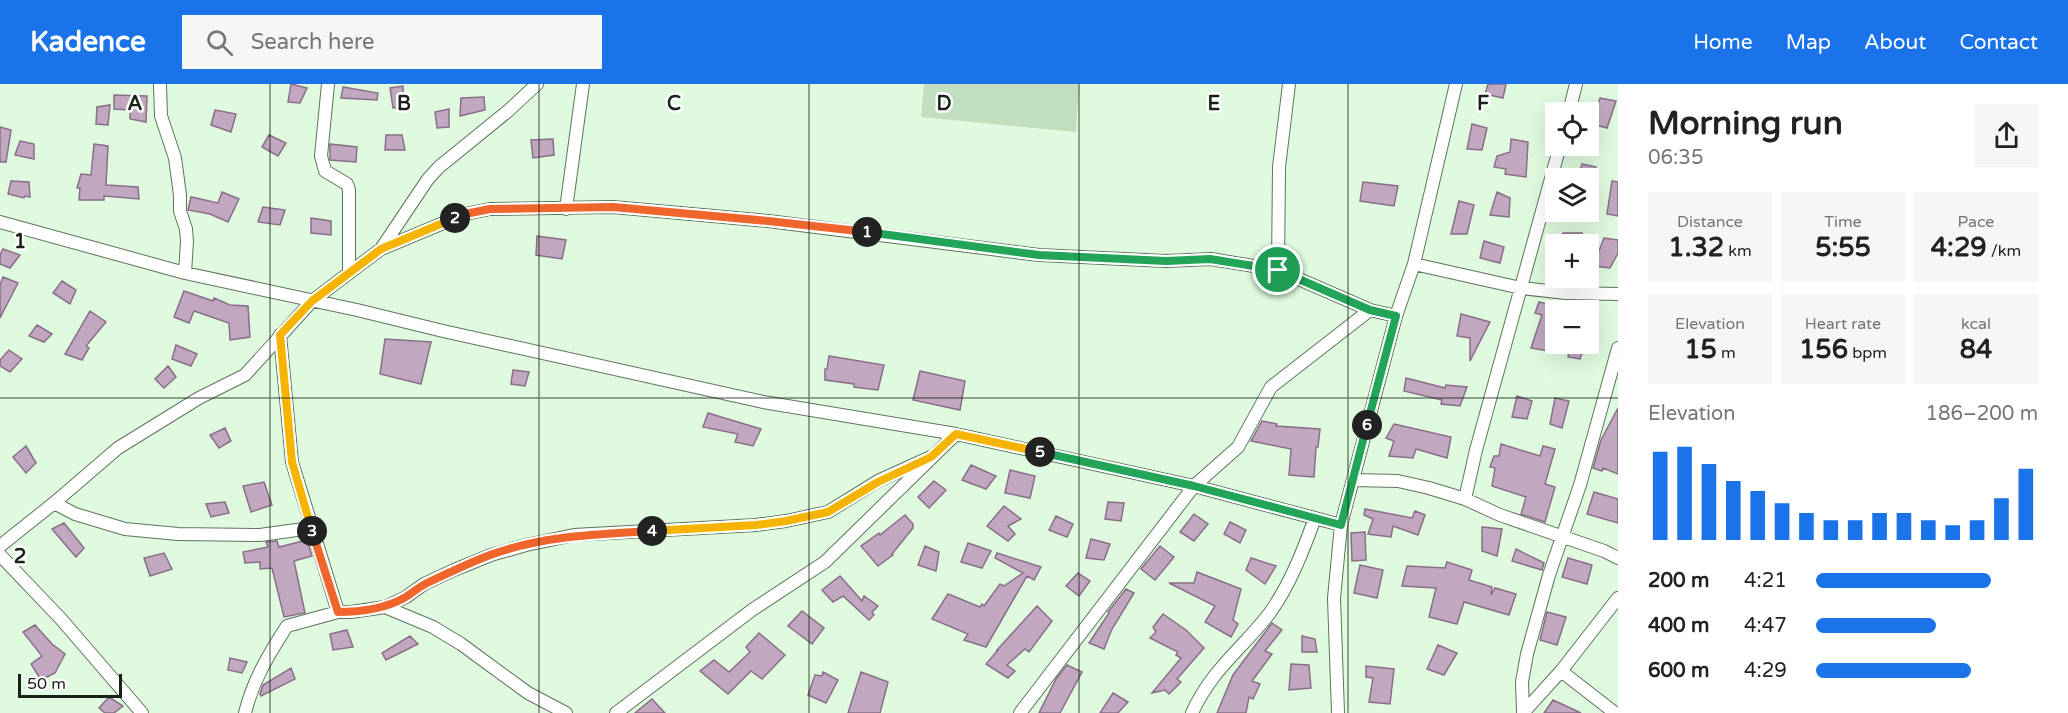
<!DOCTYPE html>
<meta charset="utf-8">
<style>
:root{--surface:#fff;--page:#f6f6f6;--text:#222;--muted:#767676;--accent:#1a73e8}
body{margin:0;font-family:"Varela Round",sans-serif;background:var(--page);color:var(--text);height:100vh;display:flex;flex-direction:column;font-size:22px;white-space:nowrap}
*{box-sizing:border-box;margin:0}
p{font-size:20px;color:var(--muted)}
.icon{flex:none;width:33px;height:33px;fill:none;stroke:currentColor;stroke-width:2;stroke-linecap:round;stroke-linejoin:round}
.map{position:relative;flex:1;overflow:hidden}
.panel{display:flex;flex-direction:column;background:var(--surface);width:450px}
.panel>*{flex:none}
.controls{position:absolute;left:1545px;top:18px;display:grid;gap:12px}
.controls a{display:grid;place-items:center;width:54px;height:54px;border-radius:0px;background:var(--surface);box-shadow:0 6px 24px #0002;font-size:30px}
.scale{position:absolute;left:18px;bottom:15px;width:104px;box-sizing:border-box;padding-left:6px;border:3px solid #182218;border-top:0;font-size:16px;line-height:21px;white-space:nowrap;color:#182218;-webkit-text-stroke:4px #fff;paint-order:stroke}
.pin{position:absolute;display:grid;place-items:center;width:51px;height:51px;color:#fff;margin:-26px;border:3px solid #fff;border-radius:50%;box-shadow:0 2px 6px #0007}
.km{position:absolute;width:30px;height:30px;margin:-15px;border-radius:50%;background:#222;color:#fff;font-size:16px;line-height:30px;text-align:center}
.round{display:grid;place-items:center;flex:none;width:63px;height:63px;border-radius:0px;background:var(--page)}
.head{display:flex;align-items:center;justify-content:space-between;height:102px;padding:0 30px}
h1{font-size:33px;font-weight:700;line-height:45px}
.stats{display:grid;grid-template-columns:repeat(3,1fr);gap:9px;height:102px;padding:6px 30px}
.stats div{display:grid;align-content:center;border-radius:0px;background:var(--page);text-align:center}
.stats b{font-size:26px;font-weight:700}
.stats small{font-size:16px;font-weight:400}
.stats p{font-size:16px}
.chart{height:168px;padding:12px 30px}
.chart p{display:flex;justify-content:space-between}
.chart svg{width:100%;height:108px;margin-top:6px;stroke:var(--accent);stroke-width:6}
ul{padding:0 30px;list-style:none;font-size:20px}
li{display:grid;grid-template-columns:96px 72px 1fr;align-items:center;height:45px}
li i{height:15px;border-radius:8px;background:var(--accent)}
header{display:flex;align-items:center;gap:36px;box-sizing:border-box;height:84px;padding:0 30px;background:var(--accent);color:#fff}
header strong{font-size:28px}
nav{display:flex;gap:33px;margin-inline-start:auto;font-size:21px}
.search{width:420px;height:54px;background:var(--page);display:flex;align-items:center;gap:15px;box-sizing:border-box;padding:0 21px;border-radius:0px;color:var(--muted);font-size:22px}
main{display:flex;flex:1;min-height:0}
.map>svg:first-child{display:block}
.green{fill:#c1debf}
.building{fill:#c2a7c0;stroke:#886f87;stroke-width:1.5}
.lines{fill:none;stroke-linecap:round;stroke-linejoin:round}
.street-casing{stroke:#5e755d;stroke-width:14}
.street{stroke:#fff;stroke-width:12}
.split-1-casing{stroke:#fff;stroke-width:12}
.split-2-casing{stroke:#fff;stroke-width:12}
.split-3-casing{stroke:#fff;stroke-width:12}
.split-4-casing{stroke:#fff;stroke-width:12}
.split-5-casing{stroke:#fff;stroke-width:12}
.split-6-casing{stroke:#fff;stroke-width:12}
.split-7-casing{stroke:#fff;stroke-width:12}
.split-1{stroke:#22a559;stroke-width:8}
.split-2{stroke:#f0652b;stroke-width:8}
.split-3{stroke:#f5b400;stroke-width:8}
.split-4{stroke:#f0652b;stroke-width:8}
.split-5{stroke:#f5b400;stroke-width:8}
.split-6{stroke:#22a559;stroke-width:8}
.split-7{stroke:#22a559;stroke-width:8}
.grid{fill:none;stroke:#182218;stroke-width:1.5;stroke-opacity:0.55}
.grid-label{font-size:20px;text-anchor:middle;font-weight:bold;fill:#182218;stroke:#fff;stroke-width:5;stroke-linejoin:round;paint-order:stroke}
</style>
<header>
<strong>Kadence</strong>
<div class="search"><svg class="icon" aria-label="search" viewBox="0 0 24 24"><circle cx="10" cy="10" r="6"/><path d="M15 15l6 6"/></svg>Search here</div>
<nav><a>Home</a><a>Map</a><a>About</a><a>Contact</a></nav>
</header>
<main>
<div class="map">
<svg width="1618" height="629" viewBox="0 0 1618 629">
<rect width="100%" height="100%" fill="#dffade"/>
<path class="green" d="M924,0h155l-3,48 -155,-15z"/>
<path class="building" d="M291,0l16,4 -7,15 -12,-1z
M1488,0h18l-3,14 -18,-4z
M403,2l1,21 -11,1 -3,-20z
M343,3l35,6 -1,7 -36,-2z
M114,11l33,1 -1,26 -16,-3v-9l-16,-1z
M484,13l1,13 -25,6 1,-18z
M1600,14l16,3 -9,27 -15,-4z
M110,21l-2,20 -12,-1 1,-17z
M449,25v18l-12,1 -2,-16z
M215,26l21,4 -5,18 -20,-7z
M1472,40l15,4 -5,22 -15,-1z
M0,43l11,3 -5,32h-6z
M269,51l17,8 -8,13 -16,-9z
M386,51h16l3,15h-20z
M553,55l1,16 -21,3 -2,-18z
M1511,55l17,3 -2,35 -21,-3 1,-5 -12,-2 3,-11 13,-4z
M20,57l14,3v15l-19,-4z
M94,60l14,2 -2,39 32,2 1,12 -35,-3v4h-25l1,-12h-3l4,-14 10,1z
M330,60l27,3 -1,15 -26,-2z
M1582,80l14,3 -3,11h-15z
M11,97l18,1 1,15 -5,-1 -1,2 -16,-4z
M1612,97l6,1v34l-11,-2z
M1363,98l35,4 -4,20 -34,-5z
M222,108l17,7 -11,23 -18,-8 -22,-4 3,-13 27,6z
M1497,108l13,6 -1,19 -19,-2z
M1459,117l15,4 -7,29h-16z
M263,123l22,3 -5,15 -22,-3z
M311,134l20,3v14l-20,-2z
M1563,149h19l-4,11h-18z
M537,152l29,4 -4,19 -26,-4z
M1604,154l14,2v13l-8,15 -17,-2z
M1484,157l20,6 -4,16 -20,-5z
M3,165l17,6 -10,13 -10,-4v-9z
M3,193l15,6 -18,35v-33z
M62,197l14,9 -6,14 -17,-11z
M184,207l29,10 1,-3 16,7 18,1 2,31 -20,3 -1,-17 -35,-12 -5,12 -15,-6z
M1539,218l17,4v22l-8,23 -17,-3 11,-33 -7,-2z
M90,227l16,11 -20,24 3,2 -7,12 -17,-6z
M1461,230l29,8 -20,39v-23l-13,-2z
M37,241l15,9 -8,8 -15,-6z
M385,255l46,3 -10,42 -41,-10z
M1571,260h14l-5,15 -12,-2z
M176,261l21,9 -6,12 -19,-7z
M9,266l13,9 -12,13 -10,-6v-6z
M829,272l55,9 -6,25 -24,-3v-3l-29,-4v-11h2z
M168,282l8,11 -12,11 -9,-9z
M513,286l16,2 -4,14 -14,-2z
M920,287l45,10 -5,29 -47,-10z
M1406,294l39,10 1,-3 21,2 -7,19 -19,-2 1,-4 -38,-9z
M1517,312l15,5 -5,18 -15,-2z
M1555,314l14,3 -7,27 -12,-4z
M1618,324v66l-15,-6 -1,3 -9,-3 8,-28z
M708,329l53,16 -8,17 -18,-4 3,-8 -35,-7z
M1262,337l15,3 -1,2 44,3 -2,18h-2l-2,30 -25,-2 2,-26 -40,-8z
M1394,340l57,13 -4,21 -31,-9 -3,9 -24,-2 5,-15 -8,-3z
M225,344l6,13 -12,7 -9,-13z
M1501,360l39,12 3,-10 12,3 -10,35 10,3 -10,35 -24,-8 5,-17 -34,-11 3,-18 -5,-1 4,-11h5z
M26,362l10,17 -10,10 -13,-16z
M971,381l25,11 -10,13 -24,-9z
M1010,386l25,6 -5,22 -25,-5z
M934,397l12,9 -17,18 -11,-11z
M264,398l8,23 -21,7 -8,-26z
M1594,408l24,7v24l-31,-9z
M225,418l4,11 -18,4 -5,-13z
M1108,418l16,1 -3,18 -16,-2z
M1004,422l17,13 -13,7 7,8 -7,7 -21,-15z
M1365,425l47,9 3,-7 10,4 -7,20 -25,-9 -2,11 -23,-3 5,-15 -9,-4z
M1194,430l14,10 -14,17 -14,-9z
M905,431l8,9v4l-21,26 1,1 -15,11 -17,-20 18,-13 1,2z
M1056,432l17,8 -6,13 -18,-7z
M1230,438l16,8 -6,13 -16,-9z
M64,439l20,25 -8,9 -24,-28z
M1482,443l20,2 -5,27 -15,-5z
M1365,448l1,28 -14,1 -1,-28z
M1091,455l19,5 -6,16 -18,-2z
M307,456l5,16 -18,5 11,52 -21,4 -12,-49 -12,1v-7l-15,1 -2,-11 25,-5 -2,-5 11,-1 2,6z
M968,459l23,8 -9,17 -21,-6z
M925,462l14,6 -3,19 -18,-6z
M1160,462l14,11 -19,23 -14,-11z
M1516,465l28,14 -2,7 -30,-9z
M164,469l8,16 -22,7 -6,-18z
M997,469l44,14 -7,13 -7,-4 -41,71 -22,-7 4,-6 -36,-15 16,-25 32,13 2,-3 2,2 16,-22 4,2 19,-13 -28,-15z
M1251,474l25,8 -11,18 -19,-14z
M1568,474l24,7 -5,19 -25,-7z
M1447,478l25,8 -3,10 23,7 -1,8 4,-7 21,6 -7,21 -45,-13 -7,22 -28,-7 7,-29 -34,-2 5,-20 38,2z
M1360,481l23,5 -6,28 -23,-5z
M1197,488l44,17 -8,31 5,4 -7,13 -26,-15 10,-16 -46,-23h25z
M1078,489l12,8 -11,15 -13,-10z
M840,492l22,25 2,-5 14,10 -6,6 2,3 -5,5 -26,-24 -10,6 -11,-12z
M1126,505l8,4 -22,36 -8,20 -15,-6 20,-30 -1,-1z
M1037,522l15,15 -23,31 -4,-3 -18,16 8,6 -7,7 -22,-14 12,-14h-1z
M802,527l22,17 -12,16 -24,-18z
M1547,528l19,5 -9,28 -17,-5z
M1163,530l23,16 18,18 -27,31 4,3 -12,12 -4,-4 -13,3 29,-35 -5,-3 2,-3 -28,-14 6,-6 -3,-5z
M1272,539l10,7 -17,21 7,3 -20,27 8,3 -7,15 -4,-2 -3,16h-29l16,-38z
M35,541l17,19 13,10 -10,19 -14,7 -10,-16 11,-8 -19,-24z
M347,546l6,17 -20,3 -3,-16z
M759,549l26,22 -23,24 -11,-8 -23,23 -28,-23 14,-11 15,12 21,-20 -4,-5z
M410,552l8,8 -32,16 -4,-7z
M1302,552l13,3 2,13h-15z
M1438,561l19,8 -13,22 -17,-6z
M230,574l17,4 -5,11 -14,-3z
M1291,580l18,1 2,23 -22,2z
M1067,581l15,7 -22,41h-21l17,-34z
M1366,582l28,3 -4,35 -21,-2 4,-24 -7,-1z
M291,584l4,11 -34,17 -1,-2 3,-9z
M823,588l15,8 -12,23 -18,-8 7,-20 7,1z
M861,588l27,10 -8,31h-32z
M1113,609l15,9 -10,11h-18z
M109,613l14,9 -9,7h-9l-6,-5z
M652,615l13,14h-30z
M1553,616l28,13h-37z"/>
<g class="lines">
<g class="street-casing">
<path id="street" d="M160,0l1,32 14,42 5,37v16l6,18 1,12 -2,32
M328,0l-7,72 4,15 22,13 2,6v83
M1569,28l7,-28
M566,125l17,-125
M0,138l185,51 172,37 86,21 320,71 193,32 238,52 147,39
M381,165l84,-35 25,-5 123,-2 155,14 271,34 127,6 45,-2 67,11 92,40 26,6
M1414,180l107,24 45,5 52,1
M1278,186l1,-103 10,-83
M280,251l12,127 46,150
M1353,396l45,1 31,7 36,11 35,16 104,36 14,7
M1465,415l11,-49 84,-304
M54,419l21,11 50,15 53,5 82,1 51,-7
M0,462l54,-43 64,-55 81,-50 46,-23 67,-74 69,-52 47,-70 11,-12 69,-56 29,-27
M0,471l61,64 81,94
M385,523l48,20 28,17 67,49 38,20
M1561,587l54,42
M1523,628l-1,-30 5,-28 22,-79 31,-90 38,-137
M245,629c8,-33 24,-59 42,-87l51,-14h13l34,-5 21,-10 18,-13 30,-14 37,-15 35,-10 48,-10 182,-10 30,-4 42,-9 50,-31 53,-24
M616,629l136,-103 73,-48 131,-128
M1020,629l174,-227 44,-39 33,-60 99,-77
M1192,629c20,-44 49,-63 77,-99 21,-29 34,-63 46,-96
M1338,629l-4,-115 7,-73 55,-209 18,-52 42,-180
M1523,629l38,-42 57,-73"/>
</g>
<use href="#street" class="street"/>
</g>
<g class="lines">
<g class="split-1-casing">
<path id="split-1" d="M867,148l172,23 127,6 44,-2 68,11"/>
</g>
<g class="split-2-casing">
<path id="split-2" d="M455,134l10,-4 25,-5 123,-2 155,14 99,11"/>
</g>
<g class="split-3-casing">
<path id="split-3" d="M312,447l-20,-69 -12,-127 32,-34 69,-52 74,-31"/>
</g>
<g class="split-4-casing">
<path id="split-4" d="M312,447l26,81c24,0 46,-3 66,-14 8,-5 15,-11 23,-15 21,-10 42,-20 63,-28 52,-19 107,-21 162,-24"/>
</g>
<g class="split-5-casing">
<path id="split-5" d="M652,447l104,-6 30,-4 42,-9 50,-30 53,-25 25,-23 84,18"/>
</g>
<g class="split-6-casing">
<path id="split-6" d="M1040,368l154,34 147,39 26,-100"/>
</g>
<g class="split-7-casing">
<path id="split-7" d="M1278,186l92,40 26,6 -29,109"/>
</g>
<use href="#split-1" class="split-1"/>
<use href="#split-2" class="split-2"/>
<use href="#split-3" class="split-3"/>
<use href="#split-4" class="split-4"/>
<use href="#split-5" class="split-5"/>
<use href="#split-6" class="split-6"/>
<use href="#split-7" class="split-7"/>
</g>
<path class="grid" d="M270,0v629M539,0v629M809,0v629M1079,0v629M1348,0v629M0,314h1618"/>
<g class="grid-label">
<text x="135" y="26">A</text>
<text x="404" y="26">B</text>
<text x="674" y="26">C</text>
<text x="944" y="26">D</text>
<text x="1214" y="26">E</text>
<text x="1483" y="26">F</text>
<text x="20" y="164">1</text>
<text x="20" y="479">2</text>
</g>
</svg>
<div class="controls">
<a><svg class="icon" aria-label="locate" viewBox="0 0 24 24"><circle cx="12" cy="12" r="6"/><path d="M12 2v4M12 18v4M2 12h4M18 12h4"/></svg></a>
<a><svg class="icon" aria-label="layers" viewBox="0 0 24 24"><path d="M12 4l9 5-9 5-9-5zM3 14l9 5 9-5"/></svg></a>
<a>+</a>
<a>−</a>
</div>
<div class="scale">50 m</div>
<div class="pin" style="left:1278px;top:186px;background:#1e9e55"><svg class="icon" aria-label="arrive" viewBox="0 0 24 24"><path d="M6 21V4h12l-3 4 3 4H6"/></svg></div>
<b class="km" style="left:867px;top:148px">1</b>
<b class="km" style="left:455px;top:134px">2</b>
<b class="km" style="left:312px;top:447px">3</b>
<b class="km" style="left:652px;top:447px">4</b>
<b class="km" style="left:1040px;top:368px">5</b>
<b class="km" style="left:1367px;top:341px">6</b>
</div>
<section class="panel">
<div class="head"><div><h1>Morning run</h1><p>06:35</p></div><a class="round"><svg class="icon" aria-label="share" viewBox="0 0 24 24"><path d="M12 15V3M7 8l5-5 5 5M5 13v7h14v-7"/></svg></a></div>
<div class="stats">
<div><p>Distance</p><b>1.32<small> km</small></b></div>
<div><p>Time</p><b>5:55</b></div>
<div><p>Pace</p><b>4:29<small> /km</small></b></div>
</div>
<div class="stats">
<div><p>Elevation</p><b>15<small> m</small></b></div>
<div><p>Heart rate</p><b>156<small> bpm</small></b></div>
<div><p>kcal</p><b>84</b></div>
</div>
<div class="chart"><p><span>Elevation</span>186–200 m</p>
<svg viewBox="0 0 160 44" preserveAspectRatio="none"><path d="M5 44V8M15 44V6M25 44V13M35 44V20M45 44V24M55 44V29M65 44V33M75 44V36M85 44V36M95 44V33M105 44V33M115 44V36M125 44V38M135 44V36M145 44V27M155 44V15"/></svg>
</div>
<ul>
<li><b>200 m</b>4:21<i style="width:79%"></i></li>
<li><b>400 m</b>4:47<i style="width:54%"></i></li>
<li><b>600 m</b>4:29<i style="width:70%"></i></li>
</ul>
</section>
</main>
